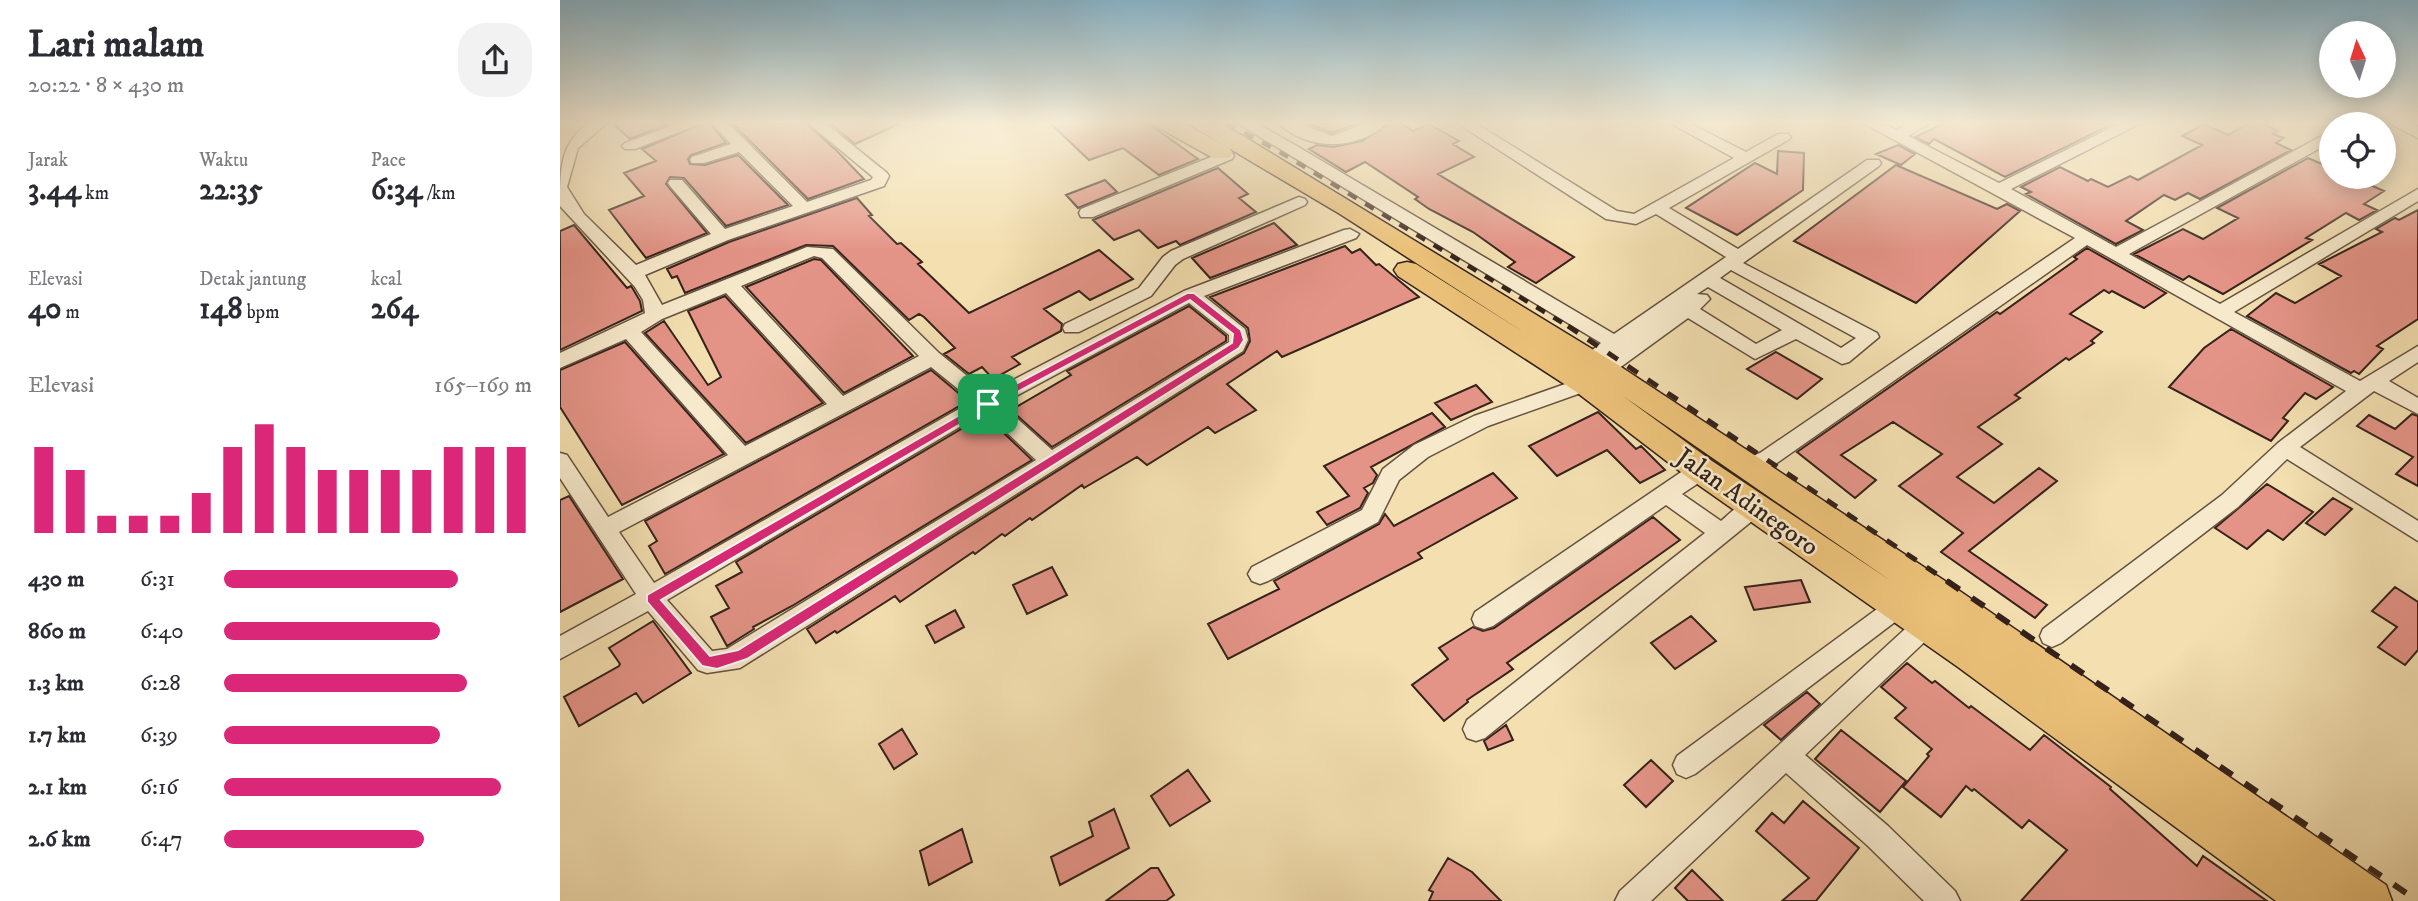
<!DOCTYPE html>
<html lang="id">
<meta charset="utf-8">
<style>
:root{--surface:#fff;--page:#f2f2f3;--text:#2b2b33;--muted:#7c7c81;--accent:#db2777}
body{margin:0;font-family:"IM FELL DW Pica",serif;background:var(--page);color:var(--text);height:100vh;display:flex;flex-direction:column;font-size:26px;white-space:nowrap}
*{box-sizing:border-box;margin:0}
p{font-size:23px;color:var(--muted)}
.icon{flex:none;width:38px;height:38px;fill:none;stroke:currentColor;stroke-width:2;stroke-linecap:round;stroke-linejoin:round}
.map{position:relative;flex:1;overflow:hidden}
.side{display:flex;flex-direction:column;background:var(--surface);width:560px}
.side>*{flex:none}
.needle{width:46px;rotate:356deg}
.tools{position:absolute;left:1759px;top:21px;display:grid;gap:14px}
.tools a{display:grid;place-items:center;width:77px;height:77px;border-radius:50%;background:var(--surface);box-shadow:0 4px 18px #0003;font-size:35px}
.pin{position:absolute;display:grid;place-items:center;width:60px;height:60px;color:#fff;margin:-30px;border-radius:14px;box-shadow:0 4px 10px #0006}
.round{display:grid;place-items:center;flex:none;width:74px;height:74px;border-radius:28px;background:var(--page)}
.head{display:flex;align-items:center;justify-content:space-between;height:119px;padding:0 28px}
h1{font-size:38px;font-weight:700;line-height:52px}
.stats{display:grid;grid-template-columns:repeat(3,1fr);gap:10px;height:119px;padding:7px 28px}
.stats div{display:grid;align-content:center}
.stats b{font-size:30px;font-weight:700}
.stats small{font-size:19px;font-weight:400}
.stats p{font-size:19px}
.chart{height:196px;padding:14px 28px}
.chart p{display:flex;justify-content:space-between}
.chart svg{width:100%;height:126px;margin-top:7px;stroke:var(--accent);stroke-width:6}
ul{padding:0 28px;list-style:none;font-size:23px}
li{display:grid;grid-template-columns:112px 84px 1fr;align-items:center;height:52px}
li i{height:18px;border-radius:9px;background:var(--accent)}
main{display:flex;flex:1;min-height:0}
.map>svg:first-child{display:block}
.building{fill:#e49487;stroke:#34221b;stroke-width:2}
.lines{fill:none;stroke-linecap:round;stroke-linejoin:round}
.minor-casing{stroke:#645140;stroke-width:3}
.highway-casing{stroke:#34221b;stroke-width:3}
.minor{fill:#f7eacc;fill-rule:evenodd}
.highway{fill:#eac078;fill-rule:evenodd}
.rail-far2{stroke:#34221b;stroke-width:4.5;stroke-dasharray:10 10;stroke-linecap:butt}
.rail-far1{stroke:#34221b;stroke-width:5;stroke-dasharray:12 12;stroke-linecap:butt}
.rail{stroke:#34221b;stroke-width:6;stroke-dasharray:15 15;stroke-linecap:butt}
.route{fill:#db2777;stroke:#fff;stroke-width:2;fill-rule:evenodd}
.labels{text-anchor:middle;stroke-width:5;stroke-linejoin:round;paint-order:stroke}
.street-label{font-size:26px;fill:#34221b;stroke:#f7eacc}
</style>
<main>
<section class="side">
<div class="head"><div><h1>Lari malam</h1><p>20:22 · 8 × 430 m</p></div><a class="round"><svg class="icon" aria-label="share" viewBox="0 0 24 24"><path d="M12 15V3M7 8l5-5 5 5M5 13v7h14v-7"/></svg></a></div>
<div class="stats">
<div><p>Jarak</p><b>3.44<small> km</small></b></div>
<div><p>Waktu</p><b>22:35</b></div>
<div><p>Pace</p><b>6:34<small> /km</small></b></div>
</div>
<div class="stats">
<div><p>Elevasi</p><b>40<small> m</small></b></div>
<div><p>Detak jantung</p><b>148<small> bpm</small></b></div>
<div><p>kcal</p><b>264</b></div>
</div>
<div class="chart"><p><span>Elevasi</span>165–169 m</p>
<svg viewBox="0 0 160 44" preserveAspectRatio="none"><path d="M5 44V14M15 44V22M25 44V38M35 44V38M45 44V38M55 44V30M65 44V14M75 44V6M85 44V14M95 44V22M105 44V22M115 44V22M125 44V22M135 44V14M145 44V14M155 44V14"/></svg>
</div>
<ul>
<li><b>430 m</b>6:31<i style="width:76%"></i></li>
<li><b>860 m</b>6:40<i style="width:70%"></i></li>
<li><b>1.3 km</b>6:28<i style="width:79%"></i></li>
<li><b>1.7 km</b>6:39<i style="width:70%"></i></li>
<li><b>2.1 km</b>6:16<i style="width:90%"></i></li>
<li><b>2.6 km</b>6:47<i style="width:65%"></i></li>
</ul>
</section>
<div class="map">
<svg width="1858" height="901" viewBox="0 0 1858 901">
<rect width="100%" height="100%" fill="#f3dfb0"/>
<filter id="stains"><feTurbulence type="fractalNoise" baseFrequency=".00286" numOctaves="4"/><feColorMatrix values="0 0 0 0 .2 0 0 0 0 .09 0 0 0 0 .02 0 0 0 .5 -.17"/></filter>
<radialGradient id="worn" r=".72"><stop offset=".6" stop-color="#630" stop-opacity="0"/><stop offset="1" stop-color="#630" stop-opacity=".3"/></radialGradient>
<path class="building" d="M52,123h58l-40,16z
M144,123h6l16,20 -35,12 -3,4 2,5 15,1 33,-10 50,50 -62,21 -42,-48 -14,-1 -4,7 41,49 -61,25 -37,-48 35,-14 -20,-23 32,-12 -14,-12z
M172,123h74l32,29 26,27 -56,20z
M270,123h71l-46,21z
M490,123h98l50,36 -39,16 -36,-27 -34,12z
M746,123h52l-26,10z
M830,123h10l13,8 16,-7 30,17 -6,3 21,13 -36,17 136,83 -38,26 -28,-16 7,-5 -42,-30 -44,-23 -14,-10 3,-2 -53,-35 -19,10 -37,-23 8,-4 16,2 29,-6z
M1385,123h169l-109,54 -71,-38 -5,5 -14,-7z
M1689,123h13l16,8 -5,3 11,4 -8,5 15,7 -91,49 -12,-6 -13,7 -11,-5 -38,26 17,9 -27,14 -90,-50 5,-2 -10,-5 39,-20 28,14 3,-2 17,8 22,-11 8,4 64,-35 -20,-9 22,-12 24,11z
M1338,145l17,9 -14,11 -25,-11z
M1218,151l26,2 -1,37 -66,45 -51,-27 69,-45 22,11z
M1748,158l23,10v9h21l32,14 -20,13 13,6 -18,10 -13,-7 -40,25 6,2 -89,54 -34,-18 -6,4 -49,-26 49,-25 20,10 35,-21 -21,-10z
M1336,165l101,44 10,-5 13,7 -104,92 -122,-62z
M658,168l30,26 -9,4 17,14 -76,33 -4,-4 -18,7 -19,-18 -25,10 -21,-20z
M545,180l12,12 -39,16 -12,-13z
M297,198l15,17 -3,1 28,28 4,-1 21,19 -4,2 51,49 130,-63 34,29 -43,21 -11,-9 -35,18 18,15 -1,7 -49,26 8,7 -27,15 -11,-12 -13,7 -25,-20 11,-6 -31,-31 -5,-3 -10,6 -76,-74 -27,-1 -121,48 -8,-17 -5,2 -5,-9 62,-27z
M1858,210v109l-41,27 6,3 -24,25 -5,-3 -3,2 -104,-57 29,-23 19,10 46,-27 -22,-12 63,-32 -6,-3 19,-11 4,2z
M714,223l23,22 -87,33 -18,-20z
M14,225l53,63 4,-2 2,3 7,12 2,10 -82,39v-119z
M785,246l7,7 8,-4 16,16 3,-1 40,33 -137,60 -5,-6 -50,33 29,26 -41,23 -7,-6 -61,38 -10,-8 -53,31 -2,-3 -50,35 -2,-2 -25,18 -3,-2 -27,20 -2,-2 -73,50 -5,-6 -58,37 -2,-2 -19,12 -9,-14 437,-276 6,-12 -2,-13 -38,-31z
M1527,248l79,45 -22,15 -32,-17 -3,2 -5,-3 -34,24 32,18 -11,9 3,2 -25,17 -3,-2 -51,37 5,3 -42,29 24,17 -45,33 37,26 45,-35 18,13 -88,70 78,54 -12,13 -94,-66 22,-19 -64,-47 43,-32 -49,-32 -52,33 35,25 -21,18 -58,-46 200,-140 3,2 77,-55 -3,-2z
M254,259l7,1 92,96 -69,37 -98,-106z
M165,296l98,107 -77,40 -101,-110 19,-12 44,64 13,-8 -33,-66z
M629,306l37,30v5l-174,106 -41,-37 60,-35 -4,-4z
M1671,329l102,58 -17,12 -11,-6 -22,25 5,3 -17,20 -102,-54 35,-39z
M65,342l99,112 -102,51 -62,-98v-37z
M1216,352l46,27 -25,20 -50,-30z
M371,370l37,31 -303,173 -16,-28 8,-5 -12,-20z
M916,385l16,17 -41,18 -16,-17z
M1038,412l38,37 5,-3 24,24 -25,13 -33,-33 -50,26 -28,-30z
M872,413l13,14 -74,40 6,8 -4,8 -9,5 4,5 -8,15 -33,17 -10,-13 32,-16 -25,-30z
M1852,414l6,2v70l-22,-12 17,-17 -56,-31 12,-11 26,14z
M425,415l47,45 -240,146 -39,21 1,2 -27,17 -16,-29 18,-9 -13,-22 26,-14 -6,-10z
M933,473l24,25 -99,55 4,5 -194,101 -20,-35 71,-35 -5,-8 105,-57 6,-10 9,12z
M1707,484l46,28 -30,28 -15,-10 -21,19 -32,-21z
M9,496l54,83 -63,33v-112z
M1773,498l19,11 -27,26 -19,-12z
M1093,517l27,23 -173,123 6,6 -46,31 1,2 -24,19 -32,-36 36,-26 -9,-11 34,-21 10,4 11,-3z
M492,567l15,28 -40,19 -14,-29z
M1241,580l9,22 -56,8 -9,-23z
M1835,587l23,15v48l-13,15 -27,-18 19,-20 -25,-16z
M395,610l9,17 -29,16 -9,-17z
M1131,616l25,25 -41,28 -24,-26z
M93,621l38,52 -48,30 -7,-10 -57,33 -15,-29 55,-31 1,-2 -11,-16z
M1347,663l25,20 3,-2 34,27 2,-2 59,44 14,-15 67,52 -1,2 87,77 6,-10 64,45h-246l46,-51 -38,-30 -7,8 -48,-39 -2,2 -6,-5 -25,31 -38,-30 26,-31 -2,-2 5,-5 -37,-31 11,-10 -25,-21z
M1247,692l13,12 -39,36 -17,-15z
M946,725l7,15 -25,10 -4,-9z
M342,729l15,25 -23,15 -15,-25z
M1281,730l65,51 -26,31 -65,-53z
M1091,760l22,21 -27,26 -22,-22z
M628,770l22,31 -40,25 -19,-30z
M1243,801l56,47 -43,53h-34l27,-23 -53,-47 16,-18 12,10z
M554,809l15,39 -69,37 -9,-28 42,-21 -4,-14z
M402,829l10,33 -43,23 -9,-34z
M888,858l24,14 29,29h-72l4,-9 -4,-2z
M591,868h7l16,27 -8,6h-60z
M1132,870l31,31h-35l-13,-13z"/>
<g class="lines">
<g class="minor-casing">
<path id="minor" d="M28,123h19l-29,25 -11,39 17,27 52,51 75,-31 -41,-48 -2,-3 2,-3h12l43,49 68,-23 -54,-54 -35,11h-12l-2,-3 2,-3 39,-13 -19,-21h16l79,79 64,-22 2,-3 -65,-54h17l62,50 2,3 -5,10 -156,54 -83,35 17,30 145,-58 26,2 106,104 49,40 196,-102 160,-61 6,-1 9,5 -3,4 -152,58 41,33 3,11 -5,11 -503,317 -33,5 -9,-3 -50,-59 -88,48v-23l76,-42 -76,-116v-25l7,2 41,62 120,-62 -102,-116 -66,29v-15l85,-40 -2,-13 -8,-13 -75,-81c0,-37 0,-62 28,-83zM254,256l8,2 97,98 -76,40 -102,-110zM166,293l101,111 -82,42 -104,-114 21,-13zM629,303l40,32v7l-177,108 -51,-46zM371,367l42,34 -319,182 -35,-51zM425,412l51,48 -309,189 -15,2 -45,-51z
M119,123h23l-67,26h-10l-3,-3 3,-3z
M677,123h19l39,22 319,189 112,-77 -70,-43 -20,10 -30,-5 -149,-96h18l142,88 17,3 100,-56 -64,-35h19l57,29 32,-18h10l3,3 -3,3 -119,68 69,41 129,-89h12l2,3 -2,3 -136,97 134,70 2,4 -30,25 -7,2 -46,-25 -41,20 -67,-41 -77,56h-14l-3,-5 3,-4h-14l-3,-5 21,-17zM1171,270l125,68 -15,10 -121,-70zM1148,287l74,43 -26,14 -56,-35 10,-10 -3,-4 -10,-1z
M718,123h20l34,13 35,-13h20c-29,28 -80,28 -109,0z
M1303,123h19l14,7 14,-7h20l-22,13 91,47 122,-60h20l-130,66 105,58 215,-116v11l-202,112 91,50 198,-115v12l-184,111 126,69 58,-35v16l-29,19 29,17v16l-44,-23 -74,56 118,74v20l-131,-82 -49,48 -177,136 -9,4 -9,-4 -3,-7 3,-7 179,-134 56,-52 68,-52 -259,-146 -313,220 -25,9 -8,-2 -3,-6 3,-6 19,-7 315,-215z
M1784,123h16l-16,1z
M1829,123h20l9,4v11z
M666,151l6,2 2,3 -2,3 -139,58h-12l-2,-4 2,-4z
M739,197l6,2 2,3 -2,3 -122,54 -8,6 -24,31 -72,36h-14l-2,-4 2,-4 74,-36 24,-31 8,-6z
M1025,377l7,2 3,5 -3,5 -104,37 -60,31 -29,23 -21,42 -110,59 -8,3 -8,-3 -4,-7 4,-7 110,-57 21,-41 31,-24 60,-29z
M1141,462l8,2 3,6 -3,6 -27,18 39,27c12,-10 25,-26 42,-21l3,6 -3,6 -278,226 -9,3 -9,-3 -4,-9 4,-9 238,-187 -39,-28 -173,121 -9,3 -9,-3 -3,-7 3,-7 218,-148z
M1340,595l8,3 4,7 -4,7 -213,162 -9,4 -9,-4 -4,-9 4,-9 215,-158z
M1366,615l9,3 3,7 -3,7 -130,123 83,71 67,65 5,10h-36l-56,-55 -82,-73 -135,128h-36l5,-10 297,-273z"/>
</g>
<g class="highway-casing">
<path id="highway" d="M596,123h28l45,25 4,5 -4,5h-16l-54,-30z
M632,123h28l28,16 367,224 333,220 438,302 6,16h-116l-318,-234 -268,-188 -115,-88 -177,-115 -4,-6 4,-6 9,-2 9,2 112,71 -188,-121 -145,-86zM1063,396l268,185 -179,-120z"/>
</g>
<use href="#minor" class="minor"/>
<use href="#highway" class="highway"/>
<path class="rail-far2" d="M667,123l58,32 286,173"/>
<path class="rail-far1" d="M1008,326l382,257"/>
<path class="rail" d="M1387,581l471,320"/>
</g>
<linearGradient id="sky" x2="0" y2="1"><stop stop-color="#89b8cf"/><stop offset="0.49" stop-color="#faf1db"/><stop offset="1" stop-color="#faf1db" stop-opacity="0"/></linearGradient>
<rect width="1858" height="250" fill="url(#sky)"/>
<path class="route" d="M627,293h7l47,37 3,10 -5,8 -492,311 -30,10 -15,-3 -55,-64v-7l337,-194zM630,300l43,34 -1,9 -494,307 -28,6 -49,-56 330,-194z"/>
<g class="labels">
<g class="street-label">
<text transform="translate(1188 501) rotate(35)" y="9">Jalan Adinegoro</text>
</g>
</g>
<rect width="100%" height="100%" filter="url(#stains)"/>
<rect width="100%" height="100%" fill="url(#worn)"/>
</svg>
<div class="tools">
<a><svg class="needle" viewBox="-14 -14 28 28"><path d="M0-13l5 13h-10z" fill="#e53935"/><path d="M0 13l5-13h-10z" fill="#7c7c81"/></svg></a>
<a><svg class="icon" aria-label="locate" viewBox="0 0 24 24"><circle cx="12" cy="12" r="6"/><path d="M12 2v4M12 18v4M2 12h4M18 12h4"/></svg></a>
</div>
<div class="pin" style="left:428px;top:404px;background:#1e9e55"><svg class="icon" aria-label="arrive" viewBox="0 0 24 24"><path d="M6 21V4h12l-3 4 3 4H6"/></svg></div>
</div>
</main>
